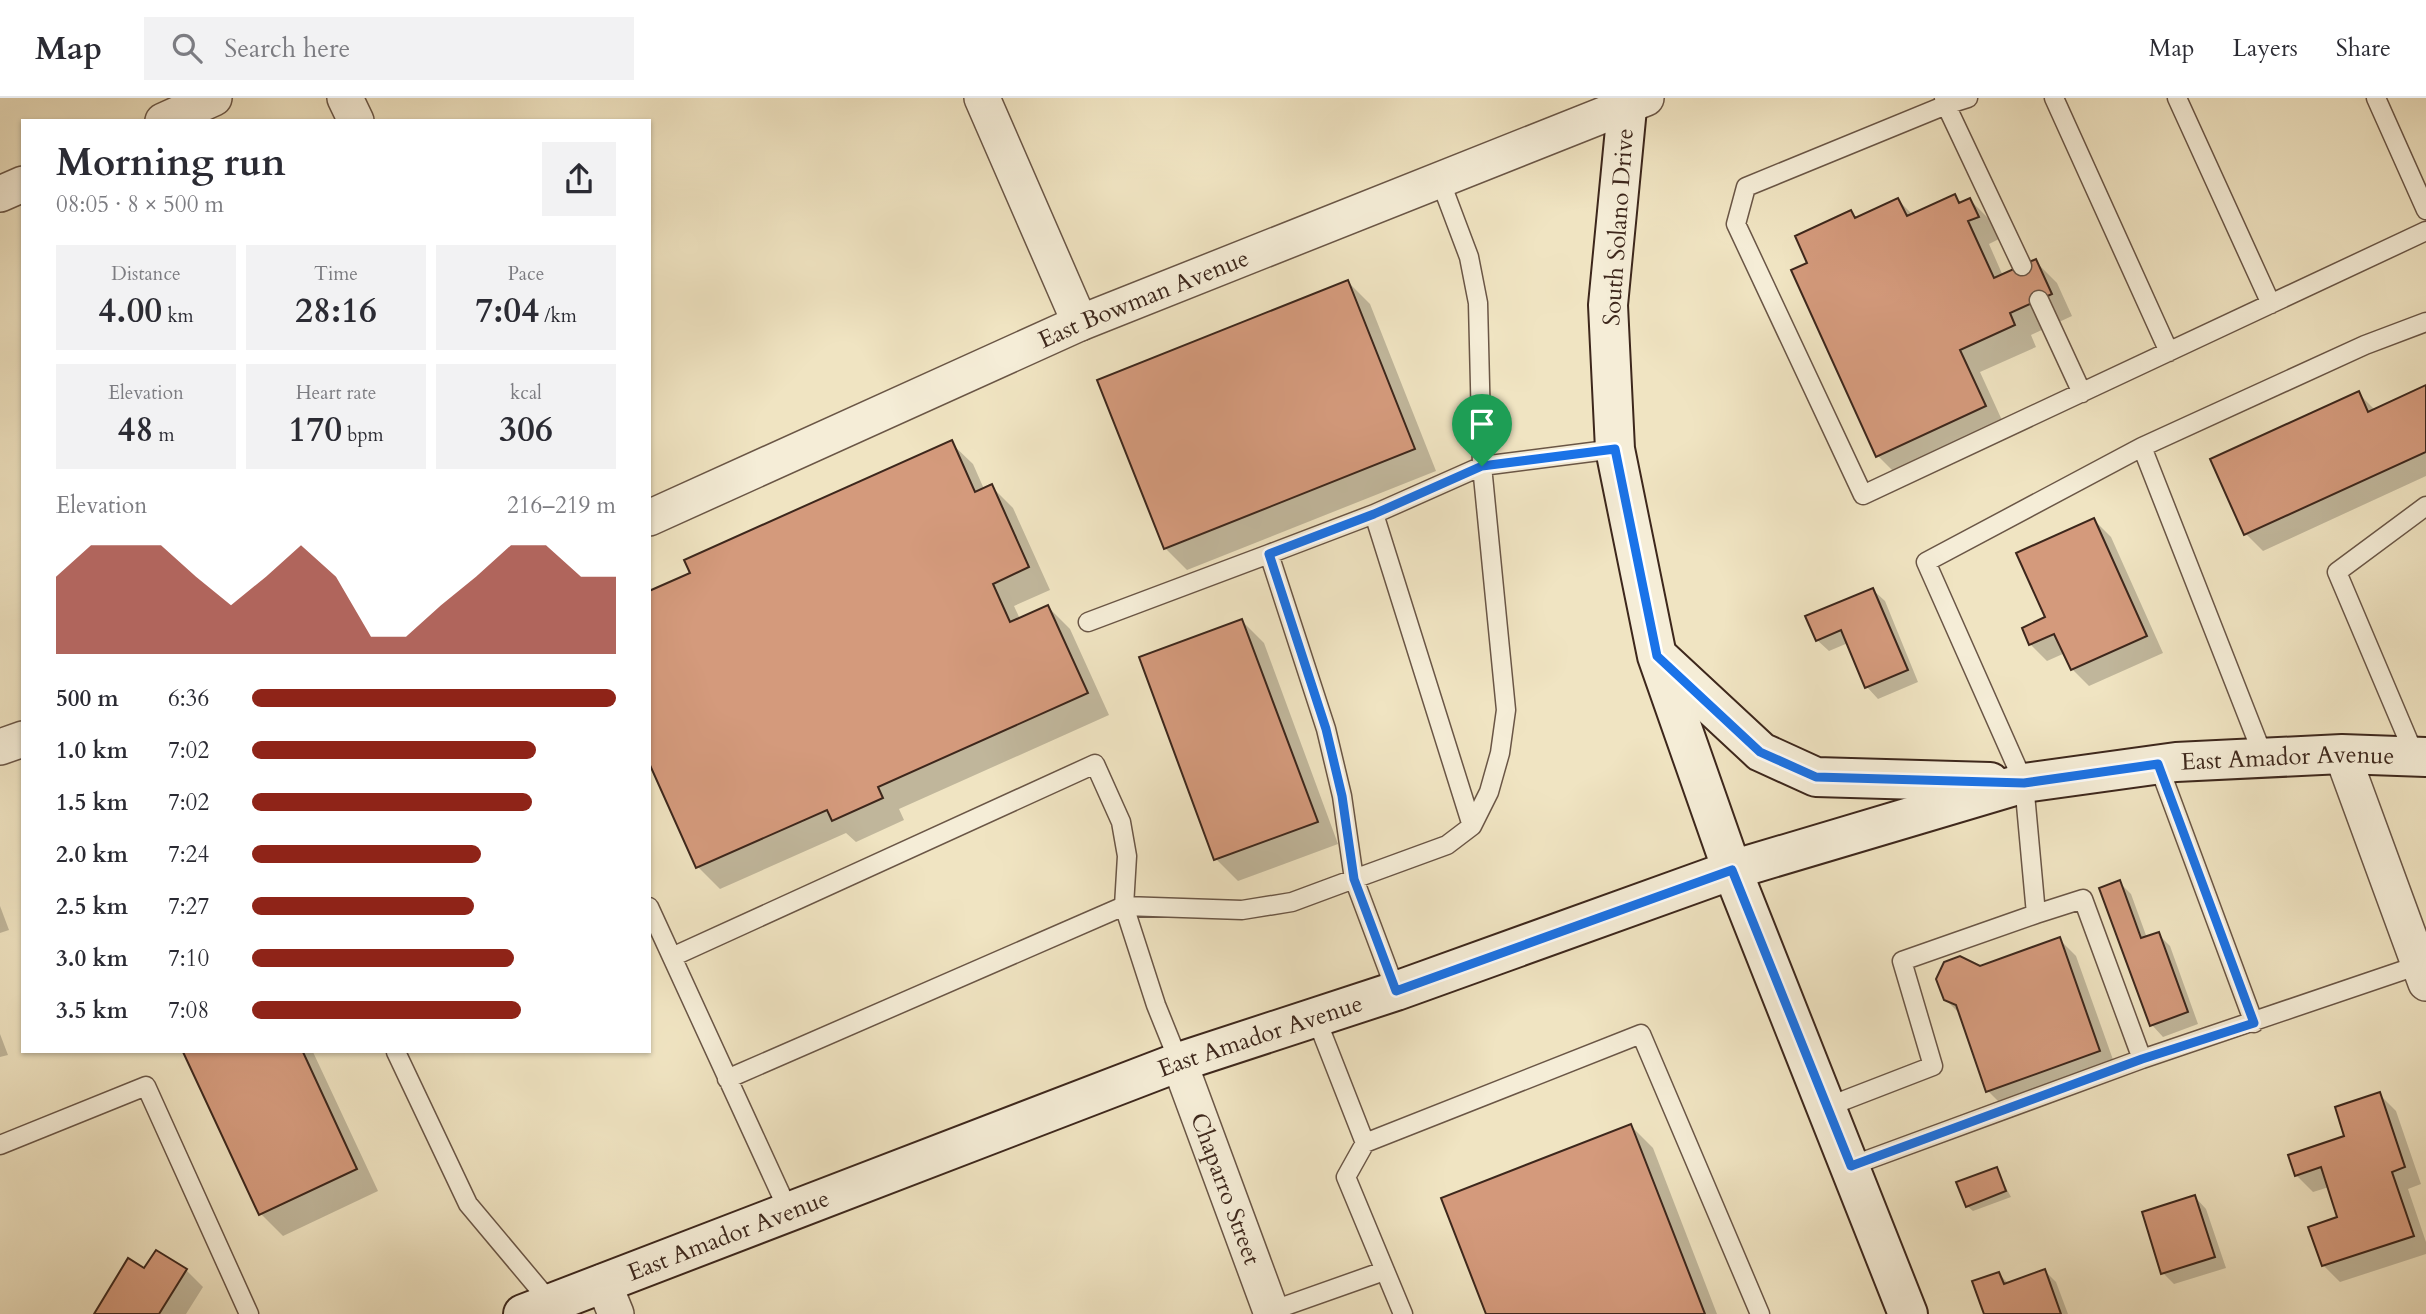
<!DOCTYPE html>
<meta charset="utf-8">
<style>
:root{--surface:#fff;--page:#f2f2f3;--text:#2b2b33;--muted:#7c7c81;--line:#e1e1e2;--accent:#8f2418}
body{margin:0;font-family:Cardo,serif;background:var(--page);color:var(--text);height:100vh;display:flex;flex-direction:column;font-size:26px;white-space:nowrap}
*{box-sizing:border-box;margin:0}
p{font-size:23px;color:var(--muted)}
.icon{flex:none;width:38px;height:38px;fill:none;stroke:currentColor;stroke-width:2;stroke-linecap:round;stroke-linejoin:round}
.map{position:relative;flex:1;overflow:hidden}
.side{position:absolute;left:21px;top:21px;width:630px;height:934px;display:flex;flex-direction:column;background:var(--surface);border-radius:0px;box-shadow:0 2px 5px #0004}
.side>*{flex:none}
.pin{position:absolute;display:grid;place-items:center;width:60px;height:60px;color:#fff;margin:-72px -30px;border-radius:50% 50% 50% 0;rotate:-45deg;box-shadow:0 0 7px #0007}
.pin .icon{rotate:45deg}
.round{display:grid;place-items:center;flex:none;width:74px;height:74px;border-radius:0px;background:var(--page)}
.headline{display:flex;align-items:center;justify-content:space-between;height:119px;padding:0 35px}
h1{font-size:38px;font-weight:800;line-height:52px}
.stats{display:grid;grid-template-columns:repeat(3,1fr);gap:10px;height:119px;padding:7px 35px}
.stats div{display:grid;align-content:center;border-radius:0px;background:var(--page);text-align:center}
.stats b{font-size:35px;font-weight:800}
.stats small{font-size:19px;font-weight:400}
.stats p{font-size:19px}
.chart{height:196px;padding:14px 35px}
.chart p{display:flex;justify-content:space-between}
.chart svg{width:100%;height:126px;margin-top:7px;fill:var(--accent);opacity:.7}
ul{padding:0 35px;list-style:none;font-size:23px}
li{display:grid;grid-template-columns:112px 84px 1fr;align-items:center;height:52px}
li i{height:18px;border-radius:9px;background:var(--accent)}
header{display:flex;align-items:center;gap:42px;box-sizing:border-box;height:98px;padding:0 35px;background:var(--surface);border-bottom:2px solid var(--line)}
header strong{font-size:33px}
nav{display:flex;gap:38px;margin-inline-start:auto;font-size:24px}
.search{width:490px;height:63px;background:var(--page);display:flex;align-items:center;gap:18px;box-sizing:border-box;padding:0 24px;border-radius:0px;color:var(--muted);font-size:26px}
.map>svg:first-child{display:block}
.shadow{fill:#0003}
.building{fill:#d49a7c;stroke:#3d271c;stroke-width:2}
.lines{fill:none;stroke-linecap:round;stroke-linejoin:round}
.lane-casing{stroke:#6a5646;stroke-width:21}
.street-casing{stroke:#6a5646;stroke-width:38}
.secondary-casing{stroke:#3d271c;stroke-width:42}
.lane{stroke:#f5edd7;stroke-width:18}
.street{stroke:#f5edd7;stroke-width:35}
.secondary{stroke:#f5edd7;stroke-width:38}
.route-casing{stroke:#fff;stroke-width:14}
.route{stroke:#1a73e8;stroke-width:9}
.labels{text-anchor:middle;stroke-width:6;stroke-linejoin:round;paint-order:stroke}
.street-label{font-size:24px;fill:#3d271c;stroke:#f5edd7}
</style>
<header>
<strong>Map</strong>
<div class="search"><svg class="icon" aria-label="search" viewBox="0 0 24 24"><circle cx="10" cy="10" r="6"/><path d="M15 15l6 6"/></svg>Search here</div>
<nav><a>Map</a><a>Layers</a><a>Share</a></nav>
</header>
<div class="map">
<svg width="2426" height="1216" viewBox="0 0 2426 1216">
<rect width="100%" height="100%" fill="#f0e4c2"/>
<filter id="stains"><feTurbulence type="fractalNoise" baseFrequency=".00286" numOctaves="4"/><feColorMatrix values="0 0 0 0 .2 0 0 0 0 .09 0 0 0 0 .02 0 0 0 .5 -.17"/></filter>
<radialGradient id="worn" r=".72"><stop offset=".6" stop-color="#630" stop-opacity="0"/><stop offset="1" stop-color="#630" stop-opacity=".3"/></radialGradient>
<path class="shadow" d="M1955,98l7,8 8,-4 22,22 7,17 -10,5 14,32 32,-15 22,22 15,33 -41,19 5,12 -56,25 26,57 -106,49 -22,-22 -69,-192 42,-52 7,7 40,-19 15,15z
M1348,184l22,22 66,167 -249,99 -22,-22z
M2426,289v89l-163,75 -17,-17 112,-141 17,17z
M951,345l22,21 11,25 7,-3 22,22 37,82 -36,16 6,13 28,-12 22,22 39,86 -210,94 5,11 -48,22 -10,-9 -126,56 -22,-22 -49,-108 43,-185z
M2094,422l17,17 52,116 -74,33 -17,-17 -7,-16 -18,8 -17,-17 17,-26z
M1873,492l12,11 33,81 -40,17 -11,-12 -19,-44 -19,8 -12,-11z
M1242,523l22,22 74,201 -100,37 -22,-22z
M2119,784l12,12 16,44 11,-4 12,12 28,78 -35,13 -11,-12z
M0,808l9,24 -9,3z
M2059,841l17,17 40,112 -111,40 -17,-17 -27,-76 -16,-16 35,-31z
M0,936l8,21 -8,2z
M185,954h128l65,139 -95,45 -22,-22z
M2379,996l17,17 25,73 -13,5 18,53v12l-86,28 -17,-17 16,-47 -10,-31 -16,5 -17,-17 51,-38z
M1631,1028l22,22 64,166h-229z
M1996,1071l15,28 -38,14 -6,-5z
M2195,1099l11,12 20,59 -52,16 -11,-11z
M186,1172l17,17 -17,27h-90l49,-43z
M2045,1173l11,11 12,32h-82l13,-40 10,10z"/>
<path class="building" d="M1955,96l4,9 11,-5 9,19 -11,4 26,57 42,-19 16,35 -42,19 5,12 -55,25 26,56 -110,51 -85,-187 16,-7 -12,-27 56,-26 4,8 43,-20 9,18z
M1348,182l67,169 -251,100 -67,-169z
M2426,287v67l-182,83 -34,-76 149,-68 9,21z
M952,342l23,52 17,-8 37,83 -36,17 17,38 38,-17 40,88 -210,94 5,11 -51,23 -5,-11 -131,58 -47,-105v-172l41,-18 -6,-13z
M2094,420l53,118 -76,34 -17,-36 -25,11 -7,-17 23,-11 -29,-64z
M1873,490l35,82 -43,18 -24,-58 -25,11 -11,-25z
M1242,521l76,203 -104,38 -75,-203z
M2120,782l21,58 18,-6 29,80 -38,14 -51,-138z
M2060,839l40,114 -114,41 -30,-87 -12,-5 -8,-21 8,-17 16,-6 20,10z
M183,954h120l54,117 -98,46z
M2380,994l25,75 -13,5 22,64 -92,30 -14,-39 29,-10 -16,-50 -26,9 -7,-21 56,-19 -9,-29z
M1631,1026l74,190h-219l-45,-116z
M1997,1069l9,24 -40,16 -10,-25z
M2195,1097l20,62 -54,17 -19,-62z
M156,1152l31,19 -28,45h-65l34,-56 16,10z
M2045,1171l16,45h-77l-12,-33 27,-9 5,12z"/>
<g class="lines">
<g class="lane-casing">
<path id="lane" d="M1944,0l2,7 -200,82 -10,37 127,271 563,-264
M1968,0l-22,7 76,161
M2054,0l115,254
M2177,0l94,206
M2376,0l50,112
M1440,82l29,77 9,46 4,163 133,-17
M2039,202l43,93
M2142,349l223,-102 61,-23
M1374,416l108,-48 24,244 -6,43 -11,39 -17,34 -25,19 -93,34 -12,-83 -16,-67 -57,-175 105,-40 98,312
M1088,524l181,-68
M2415,658l-78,-184 89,-66
M2158,666l96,259
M649,809l140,305
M2036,816l47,-15 59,160
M672,859l423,-193 26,58 6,34 -3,50 118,4 50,-8 62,-23 42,112
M1316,920l49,125 -19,34 57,137
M396,954l72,152 83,99
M727,981l397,-173 32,99 23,57
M1827,1009l106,-41 -31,-105 134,-47 -12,-131 -98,-221 216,-115 122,311
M1365,1045l276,-109 119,280
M0,1047l146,-59 103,228
M1851,1068l291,-107 277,-94
M1271,1213l113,-40"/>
</g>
<g class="street-casing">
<g id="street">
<path d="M345,0l11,23"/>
<path d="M982,0l98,225"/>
<path d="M163,23l51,-23"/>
<path d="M0,96l23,-10"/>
<path id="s1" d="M649,420l431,-195 566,-225"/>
<path d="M0,649l23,-8"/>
<path d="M2342,656l84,229"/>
<path id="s2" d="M1179,964l93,252"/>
<path d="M603,1184l13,32"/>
</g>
</g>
<g class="secondary-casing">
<g id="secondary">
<path d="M1628,0l-20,207 7,144 42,207 75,214 176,444"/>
<path d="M1662,562l99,92 55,25 174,5"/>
<path id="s3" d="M523,1216l656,-252 217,-71 336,-121 292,-87 152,-21 166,-8 84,3"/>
</g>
</g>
<use href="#lane" class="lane"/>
<use href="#street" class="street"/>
<use href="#secondary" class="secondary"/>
</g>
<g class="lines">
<g class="route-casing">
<path id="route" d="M1615,351l42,207 103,96 56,25 208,6 134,-19 96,259 -112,36 -291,107 -119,-296 -336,121 -42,-112 -12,-83 -16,-67 -57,-175 105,-40 108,-48z"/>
</g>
<use href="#route" class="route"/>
</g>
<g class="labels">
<g class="street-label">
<text transform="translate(1618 129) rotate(-86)" y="8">South Solano Drive</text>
<text dy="8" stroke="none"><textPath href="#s1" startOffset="541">East Bowman Avenue</textPath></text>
<text dy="8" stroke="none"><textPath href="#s3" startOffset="1858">East Amador Avenue</textPath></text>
<text dy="8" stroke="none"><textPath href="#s3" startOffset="788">East Amador Avenue</textPath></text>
<text dy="8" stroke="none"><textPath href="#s2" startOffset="135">Chaparro Street</textPath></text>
<text dy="8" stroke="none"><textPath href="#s3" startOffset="220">East Amador Avenue</textPath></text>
</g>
</g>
<rect width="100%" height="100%" filter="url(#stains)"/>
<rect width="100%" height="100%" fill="url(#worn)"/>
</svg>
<div class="pin" style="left:1482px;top:368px;background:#1e9e55"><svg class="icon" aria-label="arrive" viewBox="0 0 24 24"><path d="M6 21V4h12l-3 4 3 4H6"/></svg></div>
<section class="side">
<div class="headline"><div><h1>Morning run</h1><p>08:05 · 8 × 500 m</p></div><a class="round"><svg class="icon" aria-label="share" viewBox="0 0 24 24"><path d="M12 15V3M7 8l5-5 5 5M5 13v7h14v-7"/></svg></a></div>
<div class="stats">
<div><p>Distance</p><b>4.00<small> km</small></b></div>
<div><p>Time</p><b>28:16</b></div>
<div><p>Pace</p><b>7:04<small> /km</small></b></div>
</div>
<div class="stats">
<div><p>Elevation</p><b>48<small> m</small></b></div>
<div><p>Heart rate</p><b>170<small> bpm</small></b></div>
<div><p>kcal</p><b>306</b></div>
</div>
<div class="chart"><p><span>Elevation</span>216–219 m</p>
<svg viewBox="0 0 160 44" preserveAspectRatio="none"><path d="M0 44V17L10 6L20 6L30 6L40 17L50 27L60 17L70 6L80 17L90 38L100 38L110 27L120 17L130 6L140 6L150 17L160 17V44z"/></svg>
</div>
<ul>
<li><b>500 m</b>6:36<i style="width:100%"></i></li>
<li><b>1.0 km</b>7:02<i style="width:78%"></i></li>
<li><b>1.5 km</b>7:02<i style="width:77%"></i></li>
<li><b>2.0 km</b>7:24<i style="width:63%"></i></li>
<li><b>2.5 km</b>7:27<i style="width:61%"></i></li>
<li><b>3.0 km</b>7:10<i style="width:72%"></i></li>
<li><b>3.5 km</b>7:08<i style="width:74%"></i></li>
</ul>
</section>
</div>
